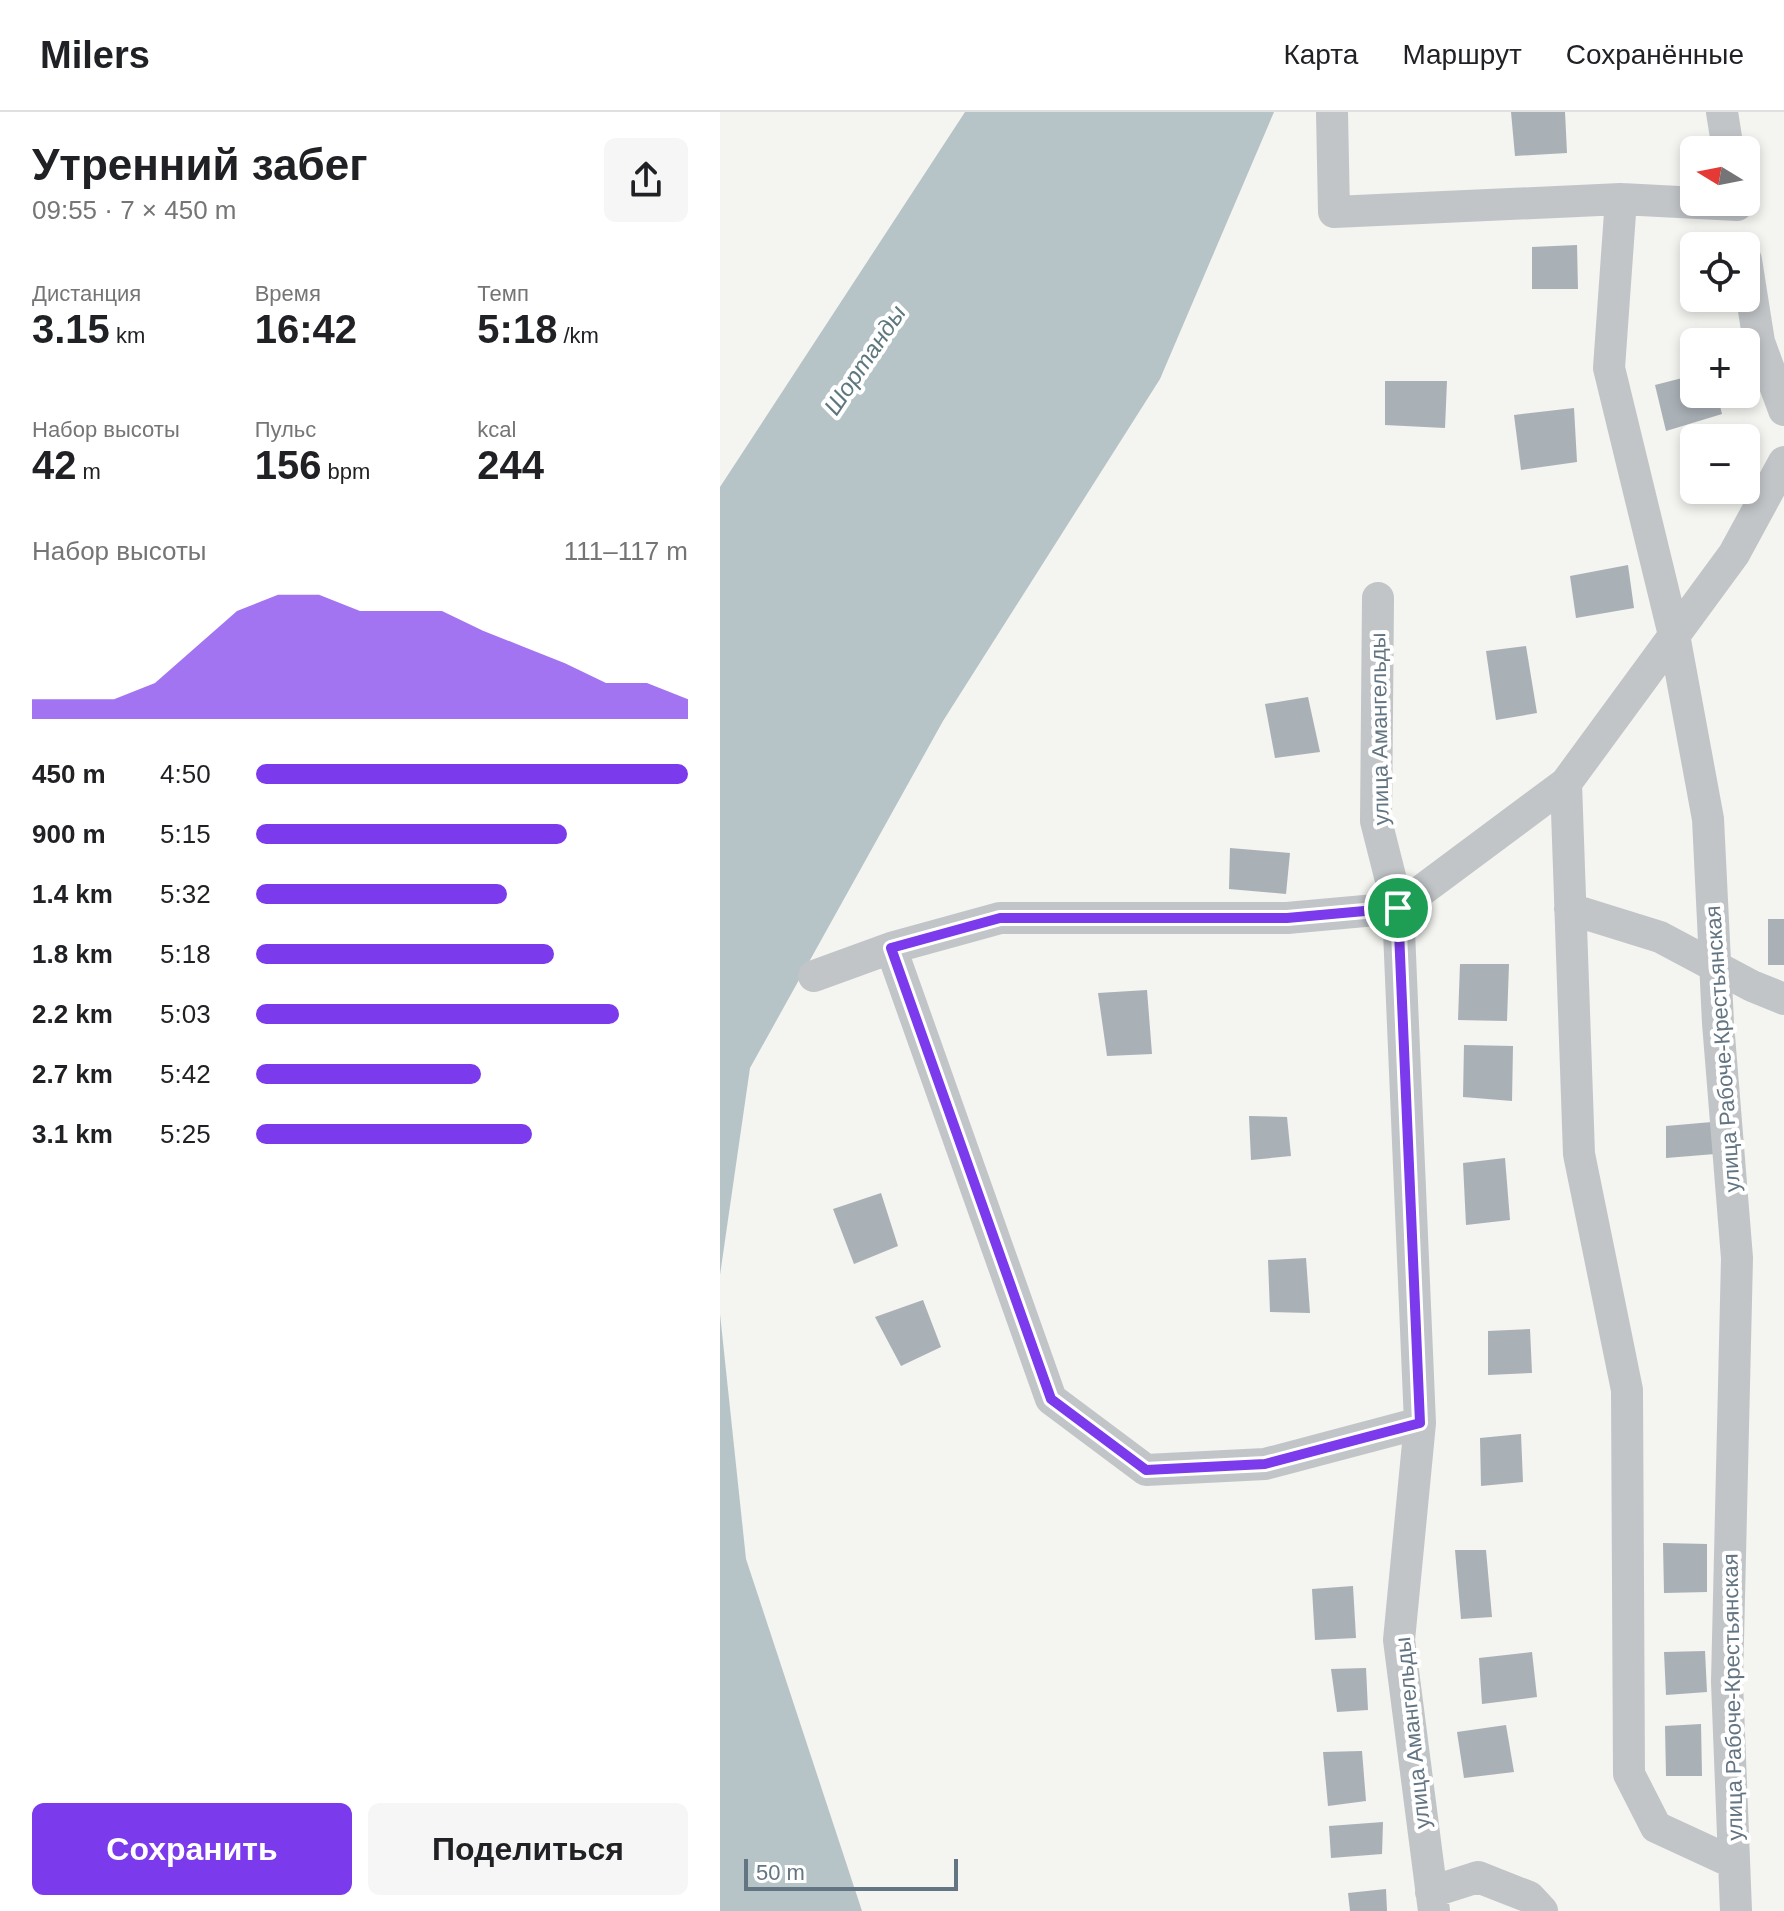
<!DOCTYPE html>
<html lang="ru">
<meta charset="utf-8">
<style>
:root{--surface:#fff;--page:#f6f6f6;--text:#202124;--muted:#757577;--line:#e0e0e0;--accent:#7c3aed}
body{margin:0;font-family:Helvetica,sans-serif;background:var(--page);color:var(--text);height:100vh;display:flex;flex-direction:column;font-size:30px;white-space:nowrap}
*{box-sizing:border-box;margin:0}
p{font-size:26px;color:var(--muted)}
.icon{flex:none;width:44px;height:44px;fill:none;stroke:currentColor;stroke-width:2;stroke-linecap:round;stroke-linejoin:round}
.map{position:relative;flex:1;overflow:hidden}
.panel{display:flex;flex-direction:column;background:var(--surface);width:720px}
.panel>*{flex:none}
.needle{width:52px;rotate:280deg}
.fabs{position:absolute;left:960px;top:24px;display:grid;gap:16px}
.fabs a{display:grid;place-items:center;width:80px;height:80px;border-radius:12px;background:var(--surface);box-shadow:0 4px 12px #0003;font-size:40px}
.scale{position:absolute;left:24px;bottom:20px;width:214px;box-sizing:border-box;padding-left:8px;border:4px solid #637582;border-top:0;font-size:22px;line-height:28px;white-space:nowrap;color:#637582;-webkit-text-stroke:6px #fff;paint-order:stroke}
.pin{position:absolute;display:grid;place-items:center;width:68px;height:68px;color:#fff;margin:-34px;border:4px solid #fff;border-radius:50%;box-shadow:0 2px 8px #0007}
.round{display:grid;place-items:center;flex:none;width:84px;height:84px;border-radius:12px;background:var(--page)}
.headline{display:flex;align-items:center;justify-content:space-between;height:136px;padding:0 32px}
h1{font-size:44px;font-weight:600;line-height:60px}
.stats{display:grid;grid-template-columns:repeat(3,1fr);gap:12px;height:136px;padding:8px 32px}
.stats div{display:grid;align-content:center}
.stats b{font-size:40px;font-weight:600}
.stats small{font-size:22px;font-weight:400}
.stats p{font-size:22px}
.chart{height:224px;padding:16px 32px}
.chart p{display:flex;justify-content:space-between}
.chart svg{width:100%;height:144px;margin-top:8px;fill:var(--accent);opacity:.7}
.button{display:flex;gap:16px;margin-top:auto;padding:16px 32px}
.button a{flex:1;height:92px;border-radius:12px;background:var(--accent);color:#fff;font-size:32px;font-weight:600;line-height:92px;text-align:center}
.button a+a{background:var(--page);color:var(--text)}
ul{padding:0 32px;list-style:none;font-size:26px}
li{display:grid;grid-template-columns:128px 96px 1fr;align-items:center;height:60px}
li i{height:20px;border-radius:10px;background:var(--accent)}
header{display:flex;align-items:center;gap:48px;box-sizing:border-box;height:112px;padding:0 40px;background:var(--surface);border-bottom:2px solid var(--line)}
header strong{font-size:38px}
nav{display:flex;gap:44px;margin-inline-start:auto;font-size:28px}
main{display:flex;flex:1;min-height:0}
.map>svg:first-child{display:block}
.water{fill:#b6c4c7}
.building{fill:#a9b0b6}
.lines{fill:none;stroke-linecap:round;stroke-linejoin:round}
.minor{stroke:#c1c5c8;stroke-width:32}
.route-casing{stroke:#fff;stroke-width:16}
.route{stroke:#7c3aed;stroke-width:10}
.labels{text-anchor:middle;stroke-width:8;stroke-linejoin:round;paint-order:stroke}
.street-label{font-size:22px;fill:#637582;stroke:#fff}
.water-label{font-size:24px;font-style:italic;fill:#5e777f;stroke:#fff}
</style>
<header>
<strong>Milers</strong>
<nav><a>Карта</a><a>Маршрут</a><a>Сохранённые</a></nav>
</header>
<main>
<section class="panel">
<div class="headline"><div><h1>Утренний забег</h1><p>09:55 · 7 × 450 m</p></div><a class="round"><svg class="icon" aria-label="share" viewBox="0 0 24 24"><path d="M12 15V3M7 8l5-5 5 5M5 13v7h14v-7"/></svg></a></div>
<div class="stats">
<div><p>Дистанция</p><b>3.15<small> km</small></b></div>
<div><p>Время</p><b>16:42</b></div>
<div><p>Темп</p><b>5:18<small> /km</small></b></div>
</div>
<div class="stats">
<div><p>Набор высоты</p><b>42<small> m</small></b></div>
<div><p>Пульс</p><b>156<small> bpm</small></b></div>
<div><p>kcal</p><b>244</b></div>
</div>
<div class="chart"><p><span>Набор высоты</span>111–117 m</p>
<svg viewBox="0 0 160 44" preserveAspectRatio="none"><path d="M0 44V38L10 38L20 38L30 33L40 22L50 11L60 6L70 6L80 11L90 11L100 11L110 17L120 22L130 27L140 33L150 33L160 38V44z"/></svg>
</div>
<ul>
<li><b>450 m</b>4:50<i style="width:100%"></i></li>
<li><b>900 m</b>5:15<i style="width:72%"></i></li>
<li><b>1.4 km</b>5:32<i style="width:58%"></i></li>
<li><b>1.8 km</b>5:18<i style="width:69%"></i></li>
<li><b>2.2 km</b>5:03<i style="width:84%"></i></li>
<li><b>2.7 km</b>5:42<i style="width:52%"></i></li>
<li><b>3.1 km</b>5:25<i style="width:64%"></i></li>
</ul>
<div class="button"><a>Сохранить</a><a>Поделиться</a></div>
</section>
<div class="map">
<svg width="1064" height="1799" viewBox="0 0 1064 1799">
<rect width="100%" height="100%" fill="#f4f4f0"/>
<path class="water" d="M245,0h309l-114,267 -217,342 -193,347 -30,207v-788z
M0,1202l26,245 116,352h-142z"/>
<path class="building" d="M791,0h54l2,41 -52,3z
M857,133l1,44h-46v-42z
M974,263v19h23l5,20 -56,17 -11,-46z
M665,269h62l-2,47 -60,-3z
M854,296l3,54 -56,8 -7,-55z
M908,453l6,43 -58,10 -6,-42z
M806,534l11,67 -41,7 -10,-69z
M588,585l12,55 -45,6 -10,-54z
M510,736l60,5 -4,41 -57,-5z
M1048,807h16v46h-16z
M740,852h49l-2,57 -49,-1z
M427,878l5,64 -45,2 -9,-63z
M744,933l49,1 -1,55 -49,-4z
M529,1004l38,1 4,39 -40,4z
M992,1010l3,32 -49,4v-32z
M785,1046l5,62 -44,5 -3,-62z
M161,1081l17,53 -44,18 -21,-55z
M586,1146l4,55 -40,-1 -2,-52z
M203,1188l18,47 -40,19 -26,-49z
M810,1217l2,44 -44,2v-44z
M801,1322l2,48 -42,4 -1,-48z
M943,1431l44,1v48l-43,1z
M735,1438h31l6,67 -31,2z
M633,1474l3,52 -41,2 -3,-51z
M985,1539l2,41 -41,3 -2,-43z
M812,1540l5,45 -55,7 -3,-46z
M646,1556l2,42 -31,2 -6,-43z
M981,1612l1,52h-36l-1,-50z
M786,1613l8,47 -50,6 -7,-46z
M642,1639l4,50 -38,5 -5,-54z
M663,1710l-1,32 -51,4 -2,-32z
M666,1777l1,22h-37l-2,-18z"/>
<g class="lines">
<path class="minor" d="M612,0l2,100 287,-13 116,6
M1002,0l6,38
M901,87l-12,169 65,267 34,184 10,204 19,235 -10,424 9,229
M1026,148l13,82 25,68
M658,486l-2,223 22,87 22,515 -21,217 35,271
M846,671l13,371 48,236 2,384 27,53 78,36
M678,796l168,-125 168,-229 50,-92
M850,797l90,28 92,49 32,13
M171,836l160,451 95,71 119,-6 155,-41
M94,864l77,-28 109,-30h287l111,-10
M711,1780l47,-15 51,20 13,14"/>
</g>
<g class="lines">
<g class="route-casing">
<path id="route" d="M678,796l22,515 -155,41 -119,6 -95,-71 -160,-451 109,-30h287z"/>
</g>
<use href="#route" class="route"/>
</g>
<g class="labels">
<g class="street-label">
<text transform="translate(659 617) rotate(-91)" y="8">улица Амангельды</text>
<text transform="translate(1002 937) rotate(-94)" y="8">улица Рабоче-Крестьянская</text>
<text transform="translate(1012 1585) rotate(-91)" y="8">улица Рабоче-Крестьянская</text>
<text transform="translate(692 1621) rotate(-96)" y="8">улица Амангельды</text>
</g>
<g class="water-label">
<text transform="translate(145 248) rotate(-56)" y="8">Шортанды</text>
</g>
</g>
</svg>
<div class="fabs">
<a><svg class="needle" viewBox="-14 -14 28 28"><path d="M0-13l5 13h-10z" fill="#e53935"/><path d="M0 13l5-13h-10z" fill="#757577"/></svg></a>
<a><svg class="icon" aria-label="locate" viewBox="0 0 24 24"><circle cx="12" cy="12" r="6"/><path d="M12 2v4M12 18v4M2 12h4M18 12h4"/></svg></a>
<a>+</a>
<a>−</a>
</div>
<div class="scale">50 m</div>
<div class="pin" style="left:678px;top:796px;background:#1e9e55"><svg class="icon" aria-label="arrive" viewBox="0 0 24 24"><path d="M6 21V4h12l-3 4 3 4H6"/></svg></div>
</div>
</main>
